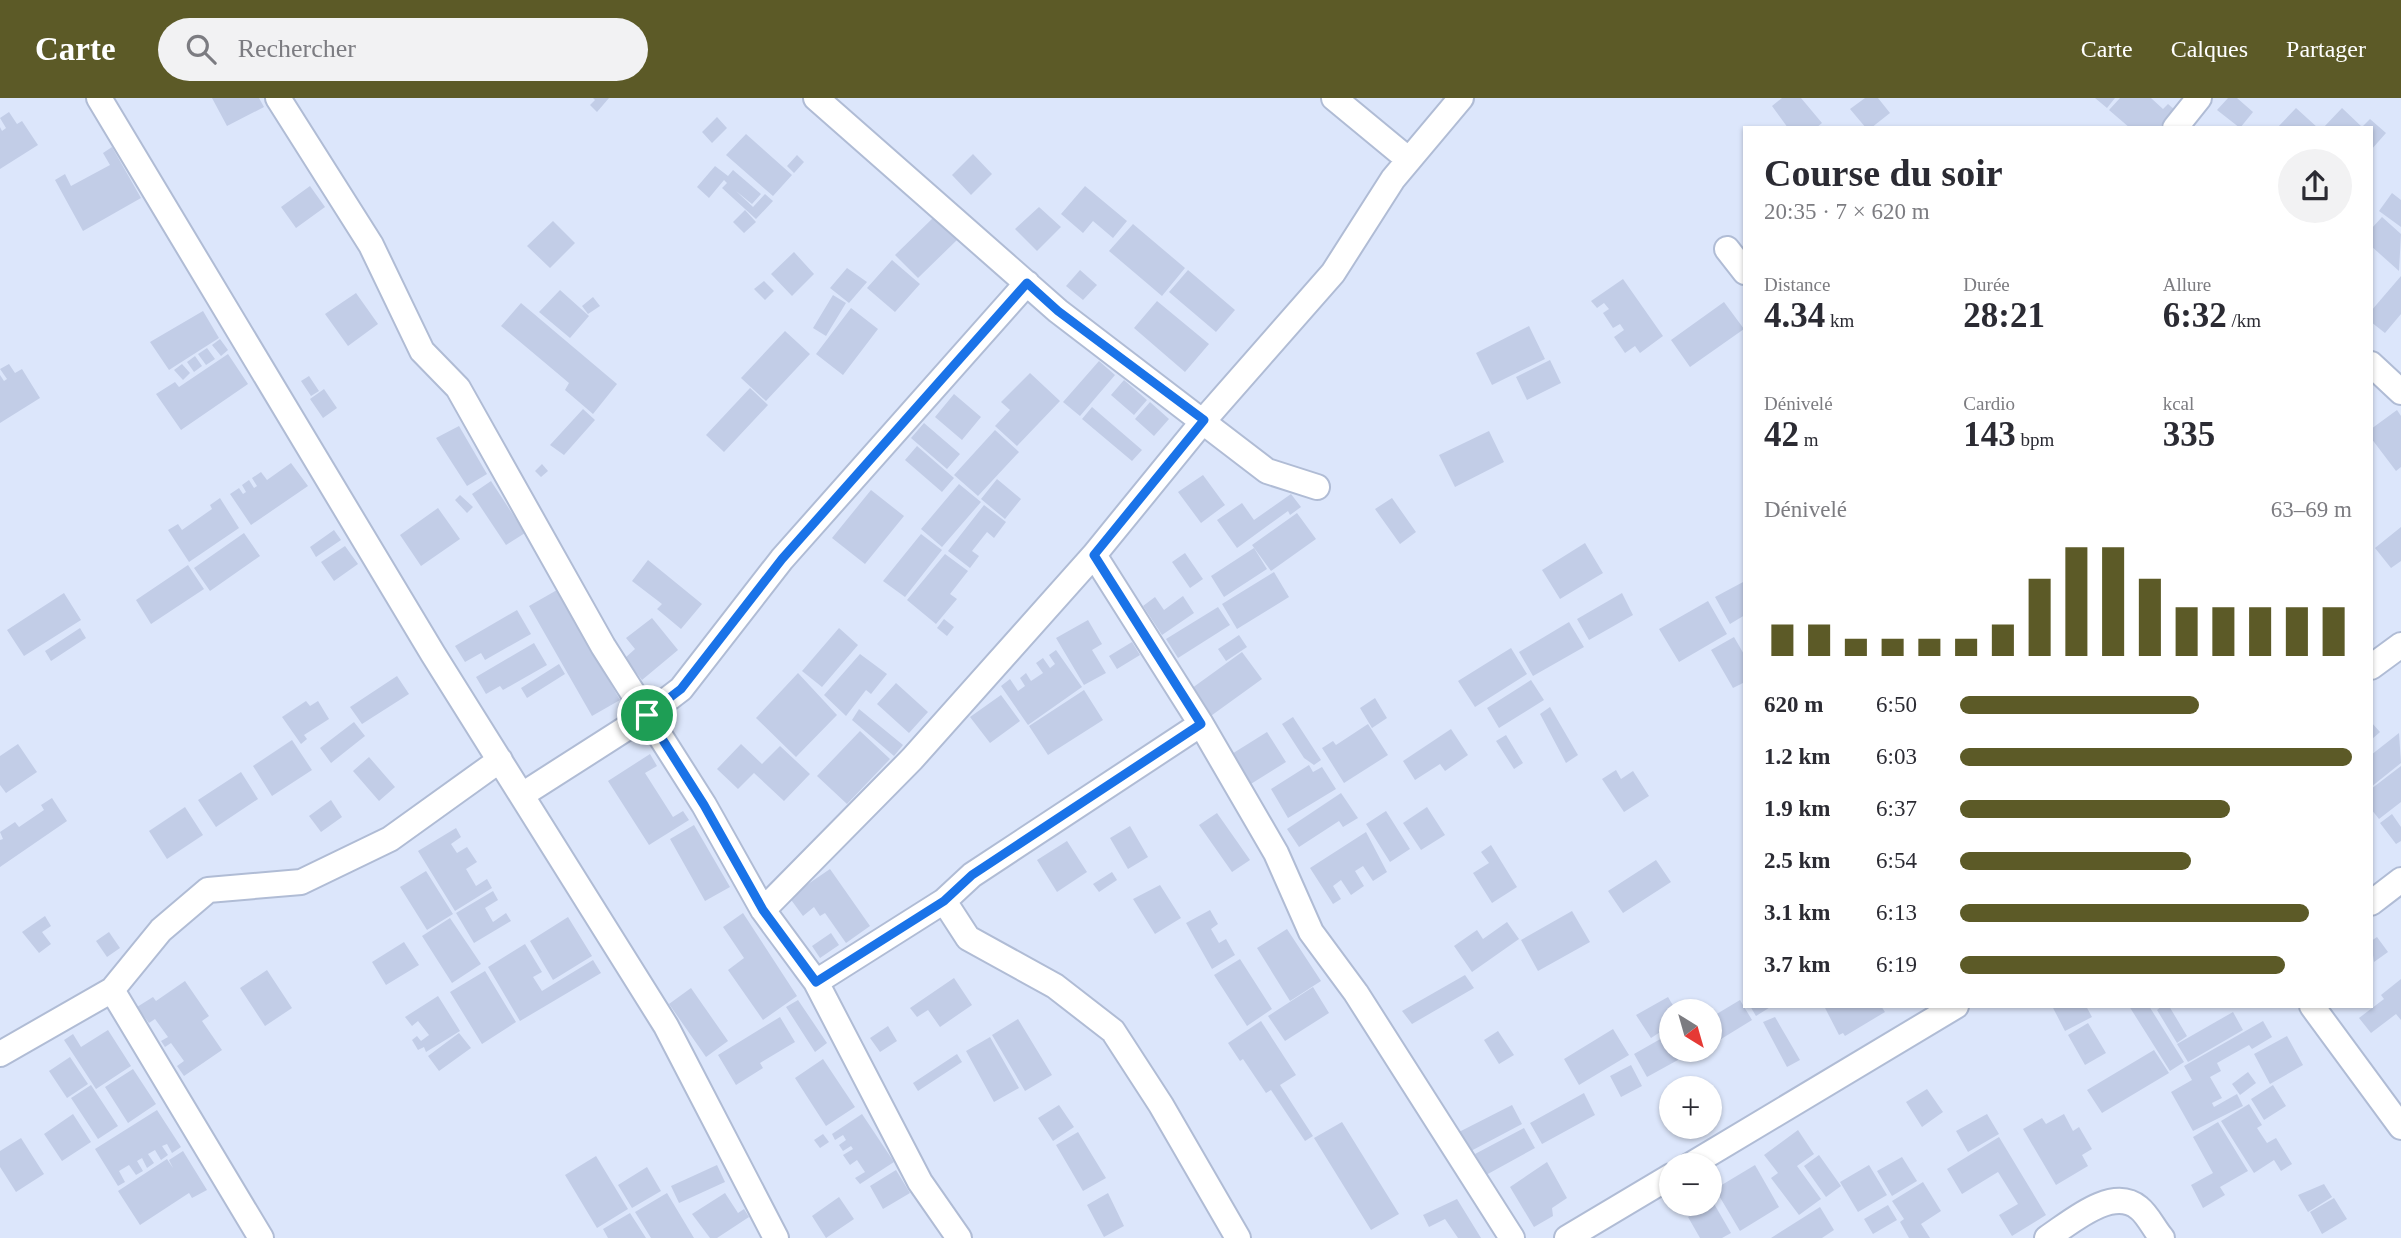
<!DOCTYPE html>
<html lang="fr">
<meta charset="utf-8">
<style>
:root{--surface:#fff;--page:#f2f2f3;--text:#2b2b33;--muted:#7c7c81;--accent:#5c5a27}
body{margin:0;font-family:Georgia,serif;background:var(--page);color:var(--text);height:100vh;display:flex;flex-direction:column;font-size:26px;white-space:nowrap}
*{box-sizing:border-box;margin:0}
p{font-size:23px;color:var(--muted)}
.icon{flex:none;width:38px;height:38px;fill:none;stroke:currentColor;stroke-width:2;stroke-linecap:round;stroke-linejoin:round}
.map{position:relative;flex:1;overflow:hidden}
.panel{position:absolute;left:1743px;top:28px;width:630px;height:882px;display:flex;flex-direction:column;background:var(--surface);border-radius:0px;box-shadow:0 2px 5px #0004}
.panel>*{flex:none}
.needle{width:46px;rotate:143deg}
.fabs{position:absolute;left:1659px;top:901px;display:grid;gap:14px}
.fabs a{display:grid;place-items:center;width:63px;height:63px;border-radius:50%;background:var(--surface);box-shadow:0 2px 5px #0004;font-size:35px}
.pin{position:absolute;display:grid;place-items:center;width:60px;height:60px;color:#fff;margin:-30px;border:4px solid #fff;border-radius:50%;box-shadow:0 2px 7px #0007}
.round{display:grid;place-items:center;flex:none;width:74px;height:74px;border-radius:37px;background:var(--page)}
.summary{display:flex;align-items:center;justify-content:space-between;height:119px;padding:0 21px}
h1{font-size:38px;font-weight:700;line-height:52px}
.figures{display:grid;grid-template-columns:repeat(3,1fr);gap:10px;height:119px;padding:7px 21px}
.figures div{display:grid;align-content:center}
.figures b{font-size:35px;font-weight:700}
.figures small{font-size:19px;font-weight:400}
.figures p{font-size:19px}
.chart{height:196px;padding:14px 21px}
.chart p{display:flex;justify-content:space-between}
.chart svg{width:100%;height:126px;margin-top:7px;stroke:var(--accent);stroke-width:6}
ul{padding:0 21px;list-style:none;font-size:23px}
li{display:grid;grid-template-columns:112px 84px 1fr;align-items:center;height:52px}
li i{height:18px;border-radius:9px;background:var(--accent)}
header{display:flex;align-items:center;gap:42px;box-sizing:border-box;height:98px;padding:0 35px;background:var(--accent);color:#fff}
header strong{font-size:33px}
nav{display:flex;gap:38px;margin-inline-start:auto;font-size:24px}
.search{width:490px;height:63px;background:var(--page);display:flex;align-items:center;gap:18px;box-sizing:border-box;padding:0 24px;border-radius:38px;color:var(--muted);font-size:26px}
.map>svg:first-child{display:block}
.building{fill:#c2cde7}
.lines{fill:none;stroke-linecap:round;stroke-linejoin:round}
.minor-casing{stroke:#b0bcd5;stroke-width:28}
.minor{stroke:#fff;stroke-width:24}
.route-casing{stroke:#fff;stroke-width:14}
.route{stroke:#1a73e8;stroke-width:9}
</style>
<header>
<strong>Carte</strong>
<div class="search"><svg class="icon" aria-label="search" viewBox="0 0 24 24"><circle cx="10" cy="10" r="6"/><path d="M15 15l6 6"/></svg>Rechercher</div>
<nav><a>Carte</a><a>Calques</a><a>Partager</a></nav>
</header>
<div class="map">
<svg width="2401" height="1140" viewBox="0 0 2401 1140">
<rect width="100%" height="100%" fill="#dce6fb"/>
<path class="building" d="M212,0h47l5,9 -37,19z
M593,0h16l-12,14 -7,-7 5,-5z
M1782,0h19l21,25 -6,5h-28l-16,-22z
M1865,0h13l12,15 -19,15h-5l-16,-19z
M2095,0h20l-8,10z
M2120,0h31l12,11 5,-5 7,6 -16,18h-29l-21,-18z
M2228,0h9l16,14 -13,16 -23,-18z
M2296,10l22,20h-41z
M2342,10l20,19 8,-8 16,14 -15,17v-22h-48z
M9,14l8,12 5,-3 16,24 -38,24v-42l2,4 4,-3 -6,-10z
M717,19l10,11 -15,15 -10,-11z
M746,36l46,41 -19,21 -47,-41z
M112,49l29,51 -58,33 -28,-51 10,-6 6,12 39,-21 -7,-12z
M973,56l19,20 -21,21 -19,-20z
M797,57l7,7 -10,11 -7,-7z
M715,68l13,10 5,-6 28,24 -9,10 -16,-13 17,16 12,-13 8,7 -17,18 -34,-31 5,-5 -3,-3 -15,18 -12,-11z
M310,88l15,21 -29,21 -15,-21z
M1085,88l42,35 -14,17 -20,-17 -10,12 -22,-19z
M2392,95l9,7v27l-22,-16z
M1039,109l22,20 -24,24 -22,-22z
M745,112l11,12 -12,11 -11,-11z
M935,118l23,23 -40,39 -23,-23z
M2382,119l19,17 -2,37 -28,-25v-17z
M553,123l22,22 -25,25 -23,-22z
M1133,126l52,44 -23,28 -53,-45z
M794,154l20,22 -22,22 -21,-22z
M892,162l28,24 -25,28 -28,-24z
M847,170l20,14 -18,21 -19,-15z
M1080,172l17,15 -14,15 -17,-14z
M1188,172l47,40 -19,22 -47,-40z
M2401,178v38l-16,19 -14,-11v-11z
M1623,181l40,57 -23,17 -5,-7 -10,7 -11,-16 10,-7 -4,-6 -7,4 -10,-15 6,-4 -5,-6 -7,5 -6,-7z
M764,183l10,10 -9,9 -11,-11z
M560,192l29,26 -19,22 -31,-26z
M356,195l22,31 -30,22 -23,-32z
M833,197l13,8 -20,33 -13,-8z
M593,199l7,9 -12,8 -6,-8z
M1157,203l52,43 -24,28 -51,-44z
M1724,204l20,27 -54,38 -19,-27z
M521,205l96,81 -24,30 -28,-24 4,-7 -68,-57z
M851,210l27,21 -35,46 -27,-21z
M203,213l16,27 -50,32 -19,-28z
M1529,228l16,33 -53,26 -16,-32z
M785,233l25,23 -44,47 -25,-23z
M220,241l8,11 -7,6 -9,-11z
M207,250l8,11 -9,6 -8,-11z
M228,256l20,30 -67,46 -25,-36 19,-12 4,5z
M195,258l7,10 -8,6 -7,-10z
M1550,262l11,23 -34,17 -11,-23z
M1099,263l16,14 -35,41 -17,-14z
M9,266l6,9 7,-4 18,29 -40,25v-48l4,6 3,-2 -7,-10z
M182,266l8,9 -7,7 -9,-10z
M1030,275l30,28 -43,45 -22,-20 15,-16 -9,-8z
M309,278l10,15 -8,5 -10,-15z
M1124,282l23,20 -13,15 -23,-20z
M750,290l18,17 -44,47 -18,-17z
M324,291l13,19 -14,10 -13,-19z
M954,296l27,23 -19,23 -27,-23z
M1150,304l19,17 -15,17 -19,-17z
M1092,309l50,43 -10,11 -50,-42z
M583,311l12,11 -31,35 -14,-10z
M2397,312l4,6v51l-5,4 -25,-33v-9z
M924,325l36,31 -13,15 -36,-31z
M459,328l28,48 -20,12 -31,-48z
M995,332l24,22 -41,44 -24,-21z
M1489,333l15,31 -49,25 -16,-32z
M917,348l37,32 -12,14 -37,-32z
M291,365l17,23 -57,39 -21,-31 9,-6 4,6 3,-2 -4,-7 7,-5 5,8 3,-2 -5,-8 9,-6 6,8z
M542,366l6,7 -7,6 -6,-6z
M1203,377l22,30 -24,18 -23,-31z
M997,381l24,20 -16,20 -24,-20z
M491,383l34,52 -19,12 -34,-51z
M959,386l22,18 -39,45 -21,-18z
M871,392l33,26 -39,48 -33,-26z
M1291,396l10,13 -11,8 -2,-4 -51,37 -20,-28 25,-17 12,17z
M460,397l13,12 -6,6 -12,-13z
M220,400l19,30 -50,34 -21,-32 10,-6 4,6 30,-21 -2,-4z
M1392,400l24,34 -16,12 -25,-35z
M984,407l22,17 -12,16 -7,-6 -15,19 7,5 -9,12 -22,-17z
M438,410l22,31 -39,27 -21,-31z
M1297,415l19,26 -45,32 -19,-26z
M2401,429v34l-10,7 -16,-20z
M334,432l7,10 -25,17 -6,-10z
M244,435l16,23 -50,35 -16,-23z
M921,436l21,16 -37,47 -22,-16z
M1585,445l18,30 -43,26 -18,-29z
M345,448l13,18 -24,17 -13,-19z
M1254,450l13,21 -43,28 -13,-21z
M1185,455l18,26 -13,9 -18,-26z
M945,456l23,17 -18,23 7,5 -21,25 -29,-24z
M648,462l54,44 -21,25 -24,-20 5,-5 -30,-23z
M188,467l16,24 -53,35 -15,-24z
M1274,474l15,25 -52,32 -15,-25z
M1745,483v34l-15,9 -15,-27z
M557,492l63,110 -28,16 -63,-110z
M64,495l17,27 -57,36 -17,-26z
M1622,495l11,22 -44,25 -12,-21z
M1183,498l11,17 -32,22 -19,-29 12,-9 9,13z
M1708,503l19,33 -48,28 -20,-33z
M1218,509l12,18 -52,33 -12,-19z
M517,512l14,24 -46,26 -4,-7 -16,9 -10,-16z
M652,520l26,32 -36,30 -17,-22 10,-9 -9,-11z
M944,521l10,8 -7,9 -10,-8z
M1088,522l14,24 -10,6 14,23 -22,12 -28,-47z
M1569,524l15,25 -51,29 -14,-24z
M80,530l6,10 -35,23 -6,-10z
M839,530l19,17 -36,42 -20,-16z
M1239,537l8,12 -21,14 -8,-12z
M1734,539l11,19v26l-12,6 -22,-38z
M1132,544l8,13 -23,14 -8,-13z
M534,545l13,22 -44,25 -3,-4 -14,8 -10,-17z
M1511,550l16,26 -52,33 -17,-26z
M1056,552l26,37 -54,38 -27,-39 9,-7 8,12 7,-5 -5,-8 6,-5 5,8 12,-8 -7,-10 7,-5 7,10 5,-4 -6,-9z
M1242,554l20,27 -54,39 -20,-27z
M860,556l27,20 -16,20 -5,-4 -20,26 -22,-21z
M559,566l6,10 -38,24 -6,-10z
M798,575l39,42 -41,42 -40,-39z
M397,578l12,18 -47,30 -12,-17z
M1531,582l13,20 -45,28 -12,-20z
M896,585l32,29 -19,21 -32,-29z
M1084,592l19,30 -55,35 -19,-29z
M1001,597l19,26 -30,22 -20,-26z
M1375,600l12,20 -15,10 -12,-20z
M306,603l4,5 8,-5 11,18 -25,16 3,4 -6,5 -19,-27z
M1550,609l28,48 -12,8 -26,-49z
M859,611l44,36 -9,11 -42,-36z
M1293,619l28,43 -7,5 -10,-7 -22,-34z
M354,624l11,14 -34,27 -11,-15z
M2371,624l9,10 -9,8z
M1368,626l20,31 -44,28 -22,-35 11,-7 3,4z
M1451,631l17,26 -23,16 -5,-7 -25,16 -12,-19z
M860,633l30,28 -43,45 -30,-28z
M1267,634l19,30 -40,25 -19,-30z
M2399,635l2,30 -30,24v-32z
M1506,637l17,28 -9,6 -18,-28z
M292,642l20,30 -40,26 -19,-30z
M18,646l19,28 -31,21 -6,-8v-29z
M741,646l21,20 18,-18 30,28 -26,27 -30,-28 -16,16 -21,-20z
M650,656l7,12 -12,7 28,44 10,-6 6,9 -40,25 -41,-64z
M369,659l26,30 -16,14 -26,-30z
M1309,667l4,7 9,-5 14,22 -48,29 -17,-29z
M2401,668v36l-22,17 -8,-10v-20z
M1616,672l5,9 12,-8 16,25 -25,16 -22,-33z
M241,674l17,27 -42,28 -18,-27z
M1341,695l17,25 -15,9 -4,-6 -40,26 -12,-18z
M52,700l15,23 -67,46v-27l3,-1 -3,-7 15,-10 4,5 25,-17 -3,-5z
M331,702l11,17 -21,15 -12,-16z
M185,709l18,28 -36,24 -18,-28z
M1427,709l18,28 -24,15 -18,-27z
M1386,713l24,38 -20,13 -24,-38z
M1217,715l33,47 -18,12 -33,-47z
M2392,716l9,13v14l-5,3 -16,-21z
M694,727l36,62 -25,14 -35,-62z
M1130,728l18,31 -20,12 -18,-31z
M456,730l5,9 -10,7 6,9 10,-6 10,15 -11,7 10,17 11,-7 5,9 -37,23 -37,-60z
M1366,734l21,40 -14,9 -10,-15 -8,5 9,15 -13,9 -10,-15 -8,6 8,13 -8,5 -23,-36z
M1067,743l20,31 -30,20 -20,-32z
M1491,747l26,42 -25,16 -19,-30 16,-10 -8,-11z
M1656,762l15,22 -48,31 -15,-22z
M830,771l40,57 -24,17 -21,-30 -5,3 -6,-9 -11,9 -14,-19z
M426,773l27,43 -26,16 -27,-43z
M1112,774l5,8 -18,12 -6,-8z
M1160,787l21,33 -26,16 -22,-35z
M493,793l5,9 -13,8 8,14 13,-9 5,8 -37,22 -18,-30z
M1210,812l8,14 -7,5 8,14 7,-4 9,16 -23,14 -26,-46z
M1572,813l18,31 -52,29 -17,-31z
M743,815l54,83 -34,24 -35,-50 16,-12 -21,-31z
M45,818l6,10 -9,6 9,12 -12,9 -17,-21z
M568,819l24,39 -39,24 -23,-39z
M450,820l31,46 -29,19 -30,-47z
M1507,824l12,17 -47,33 -18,-26 23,-16 6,9z
M1287,831l34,52 -31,20 -33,-53z
M109,834l11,16 -13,9 -11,-16z
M831,835l8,12 -19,13 -8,-12z
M2377,839l11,15 -14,10 -3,-21z
M404,844l15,23 -33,20 -14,-23z
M525,846l17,28 -9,5 9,14 51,-31 8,13 -81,48 -32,-54z
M1240,861l32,50 -25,17 -33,-51z
M267,872l25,38 -27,18 -25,-38z
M485,873l31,51 -34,22 -32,-52z
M1465,877l9,13 -62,36 -10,-13z
M954,880l18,27 -32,22 -12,-17 -11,7 -7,-9z
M2401,881v41l-5,-6 -25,19 -12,-15 25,-19 -3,-4z
M185,883l24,35 -7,5 20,29 -38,26 -7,-10 7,-5 -13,-18 -6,4 -4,-6 7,-4 -13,-18 -6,4 -12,-16 16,-10 3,4z
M1313,889l16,26 -44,28 -17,-25z
M691,890l37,53 -22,16 -37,-53z
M438,898l22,35 -34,21 -2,-5 -6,3 -6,-10 5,-4 4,5 8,-6 -11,-14 -6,5 -7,-9z
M1668,899l9,15h-6v13l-20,13 -15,-23z
M798,902l29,43 -12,9 -29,-45z
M1740,902l12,20 -39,24 -3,-26z
M1750,908h22l-16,10z
M1824,908h57l4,6 -40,24 -2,-3 -4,2z
M2052,908h34l6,11 -27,14z
M2129,908h20l35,56 -14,9z
M2162,908h7l18,30 -10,7 -20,-33z
M2233,914l10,18 -55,32 -11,-18z
M780,919l15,25 -35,21 3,5 -27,17 -18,-30z
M1775,919l25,43 -13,7 -24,-45z
M1018,921l34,56 -27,16 -33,-56z
M1261,923l35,54 -16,10 33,51 -8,5 -34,-51 -5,3 -23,-34 -3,2 -12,-18z
M2263,923l9,16 -20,12 -3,-4 -32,18 4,8 -11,6 12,21 -10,5 2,4 23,-13 6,12 -50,25 -22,-39 21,-12 -8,-14z
M2088,925l18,30 -21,12 -17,-30z
M888,928l9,15 -17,11 -10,-14z
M1613,931l16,26 -50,30 -15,-26z
M108,932l23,36 -35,23 -32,-49 9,-6 8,13z
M1498,933l16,24 -15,9 -15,-24z
M459,935l12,15 -32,23 -11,-15z
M1671,935v17h25l-49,27 -13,-23z
M2287,938l16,29 -33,19 -16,-30z
M990,939l29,51 -25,14 -28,-51z
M2154,952l15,23 -67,40 -15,-23z
M957,956l5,8 -44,29 -5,-8z
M70,959l18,27 -21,14 -18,-27z
M823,961l32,48 -29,19 -31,-48z
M1631,967l11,21 -21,11 -11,-21z
M133,971l23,35 -28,19 -23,-36z
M2248,974l8,11 -16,12 -8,-11z
M91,987l27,41 -20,13 -27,-41z
M2273,987l13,21 -22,14 -13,-21z
M1927,991l16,23 -21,15 -16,-25z
M1584,995l11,22 -53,29 -12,-21z
M2249,1006l13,21 -5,3 10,15 9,-5 16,26 -11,7 -7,-11 -20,13 -33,-52z
M1059,1007l15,22 -21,14 -15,-23z
M1512,1007l10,19 -53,28 -10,-20z
M157,1012l24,37 -9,6 -5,-9 -5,2 6,9 -7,5 -6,-10 -7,4 6,9 -7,5 -5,-10 -5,3 6,10 -7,4 -7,-10 -10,6 6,11 -7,4 -23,-37z
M73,1016l18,28 -29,19 -18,-27z
M862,1016l32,48 -34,22 -5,-6 10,-6 -8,-12 -7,5 -7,-10 10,-6 -2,-3 -8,5 -4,-6 7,-5 -3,-5 -8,5 -3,-6z
M1987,1016l12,20 -31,18 -12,-21z
M2064,1016l9,17 6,-4 13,22 -10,6 6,11 -32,19 -33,-56 19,-11 4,6z
M1342,1024l57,92 -28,16 -57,-92z
M2218,1024l30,49 -28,16 5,8 -22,13 -12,-23 22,-12 -20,-36z
M1524,1030l11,20 -49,27 -11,-21z
M1798,1032l16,24 -17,12 24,33 -22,16 -28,-37 7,-5 -14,-18z
M1078,1034l28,46 -23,13 -27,-46z
M823,1036l6,8 -9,6 -6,-8z
M1999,1039l47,78 -34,21 -13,-21 19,-11 -20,-32 -36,22 -15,-25z
M21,1040l23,36 -28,18 -16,-25v-16z
M183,1053l24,39 -15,8 -3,-5 -49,32 -22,-34 49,-32 6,9 -4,-8z
M1819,1057l22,31 -15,11 -22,-31z
M596,1058l32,53 -31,19 -32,-53z
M1902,1059l15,24 -25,15 -15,-25z
M1547,1064l20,36 -15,10 1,8 -19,11 -24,-40z
M717,1067l8,17 -46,21 -8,-17z
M1755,1067l24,42 -39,24 -25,-42z
M1869,1067l18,30 -29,17 -18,-30z
M647,1069l14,24 -29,17 -14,-23z
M896,1072l14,23 -27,16 -13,-23z
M1923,1084l18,29 -20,13 9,14h-21l-9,-16 4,-3 -12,-18z
M2324,1086l8,13 -24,15 -10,-17z
M667,1095l27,45h-43l-16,-26z
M725,1095l13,20 6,-4 5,8 -32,21h-7l-18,-24z
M1108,1095l16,33 -20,11 -17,-32z
M839,1099l15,22 -28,19 -14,-22z
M2334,1100l13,21 -25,15 -12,-22z
M1457,1101l24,39h-23l-13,-19 -16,8 -6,-12z
M1713,1104l18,31 -9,5h-22l-12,-21z
M1888,1107l9,15 -24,14 -9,-15z
M1820,1109l14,23 -12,8h-51z
M630,1115l16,25h-38l-5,-9z"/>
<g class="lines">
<g class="minor-casing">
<path id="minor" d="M99,0l334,556 233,372 110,212
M278,0l93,147 51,106 36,37 145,258 101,159 59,105 53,72 104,200 39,56
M816,0l242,213 209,160 50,16
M1334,0l75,62
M2175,30l24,-30
M1727,151l18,23
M2371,266l30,28
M1094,457l107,169 75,129 35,79 45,61 156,245
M2371,569l30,-22
M522,697l125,-80 34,-26 101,-130 245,-276
M944,803l24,37 87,48 58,45 48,74 77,133
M2371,805l30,-23
M763,812l149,-151 182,-204 110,-135 129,-147 60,-94 68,-81
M816,884l128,-81 28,-26 229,-151
M112,892l149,248
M2312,908l89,121
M0,956l112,-64 49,-60 47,-40 93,-8 89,-43 110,-79
M1689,1068l267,-160
M1567,1140l104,-62
M2047,1140c22,-14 65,-53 92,-30 9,7 15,21 23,30"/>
</g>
<use href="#minor" class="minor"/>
</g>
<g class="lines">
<g class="route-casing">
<path id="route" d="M1027,185l31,28 146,109 -110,135 107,169 -229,151 -28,26 -128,81 -53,-72 -59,-105 -57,-90 34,-26 101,-130z"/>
</g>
<use href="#route" class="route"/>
</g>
</svg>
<div class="fabs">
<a><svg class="needle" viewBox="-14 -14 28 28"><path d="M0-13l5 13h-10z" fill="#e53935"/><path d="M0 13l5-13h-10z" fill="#7c7c81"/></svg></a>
<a>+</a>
<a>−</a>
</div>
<div class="pin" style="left:647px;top:617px;background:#1e9e55"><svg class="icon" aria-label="arrive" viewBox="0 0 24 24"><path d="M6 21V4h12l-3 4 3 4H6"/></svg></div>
<section class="panel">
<div class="summary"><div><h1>Course du soir</h1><p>20:35 · 7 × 620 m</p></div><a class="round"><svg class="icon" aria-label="share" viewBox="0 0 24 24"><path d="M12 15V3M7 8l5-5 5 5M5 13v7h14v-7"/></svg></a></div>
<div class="figures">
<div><p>Distance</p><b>4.34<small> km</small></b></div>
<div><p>Durée</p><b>28:21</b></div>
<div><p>Allure</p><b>6:32<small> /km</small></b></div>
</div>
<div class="figures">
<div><p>Dénivelé</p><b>42<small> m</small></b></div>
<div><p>Cardio</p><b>143<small> bpm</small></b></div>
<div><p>kcal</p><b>335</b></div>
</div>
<div class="chart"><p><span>Dénivelé</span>63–69 m</p>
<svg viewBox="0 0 160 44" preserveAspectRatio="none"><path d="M5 44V33M15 44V33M25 44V38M35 44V38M45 44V38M55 44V38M65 44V33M75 44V17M85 44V6M95 44V6M105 44V17M115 44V27M125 44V27M135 44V27M145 44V27M155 44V27"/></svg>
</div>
<ul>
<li><b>620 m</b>6:50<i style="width:61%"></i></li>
<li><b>1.2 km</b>6:03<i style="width:100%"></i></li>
<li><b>1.9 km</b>6:37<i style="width:69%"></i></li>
<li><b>2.5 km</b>6:54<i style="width:59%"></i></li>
<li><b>3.1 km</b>6:13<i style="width:89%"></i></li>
<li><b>3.7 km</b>6:19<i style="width:83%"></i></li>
</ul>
</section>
</div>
